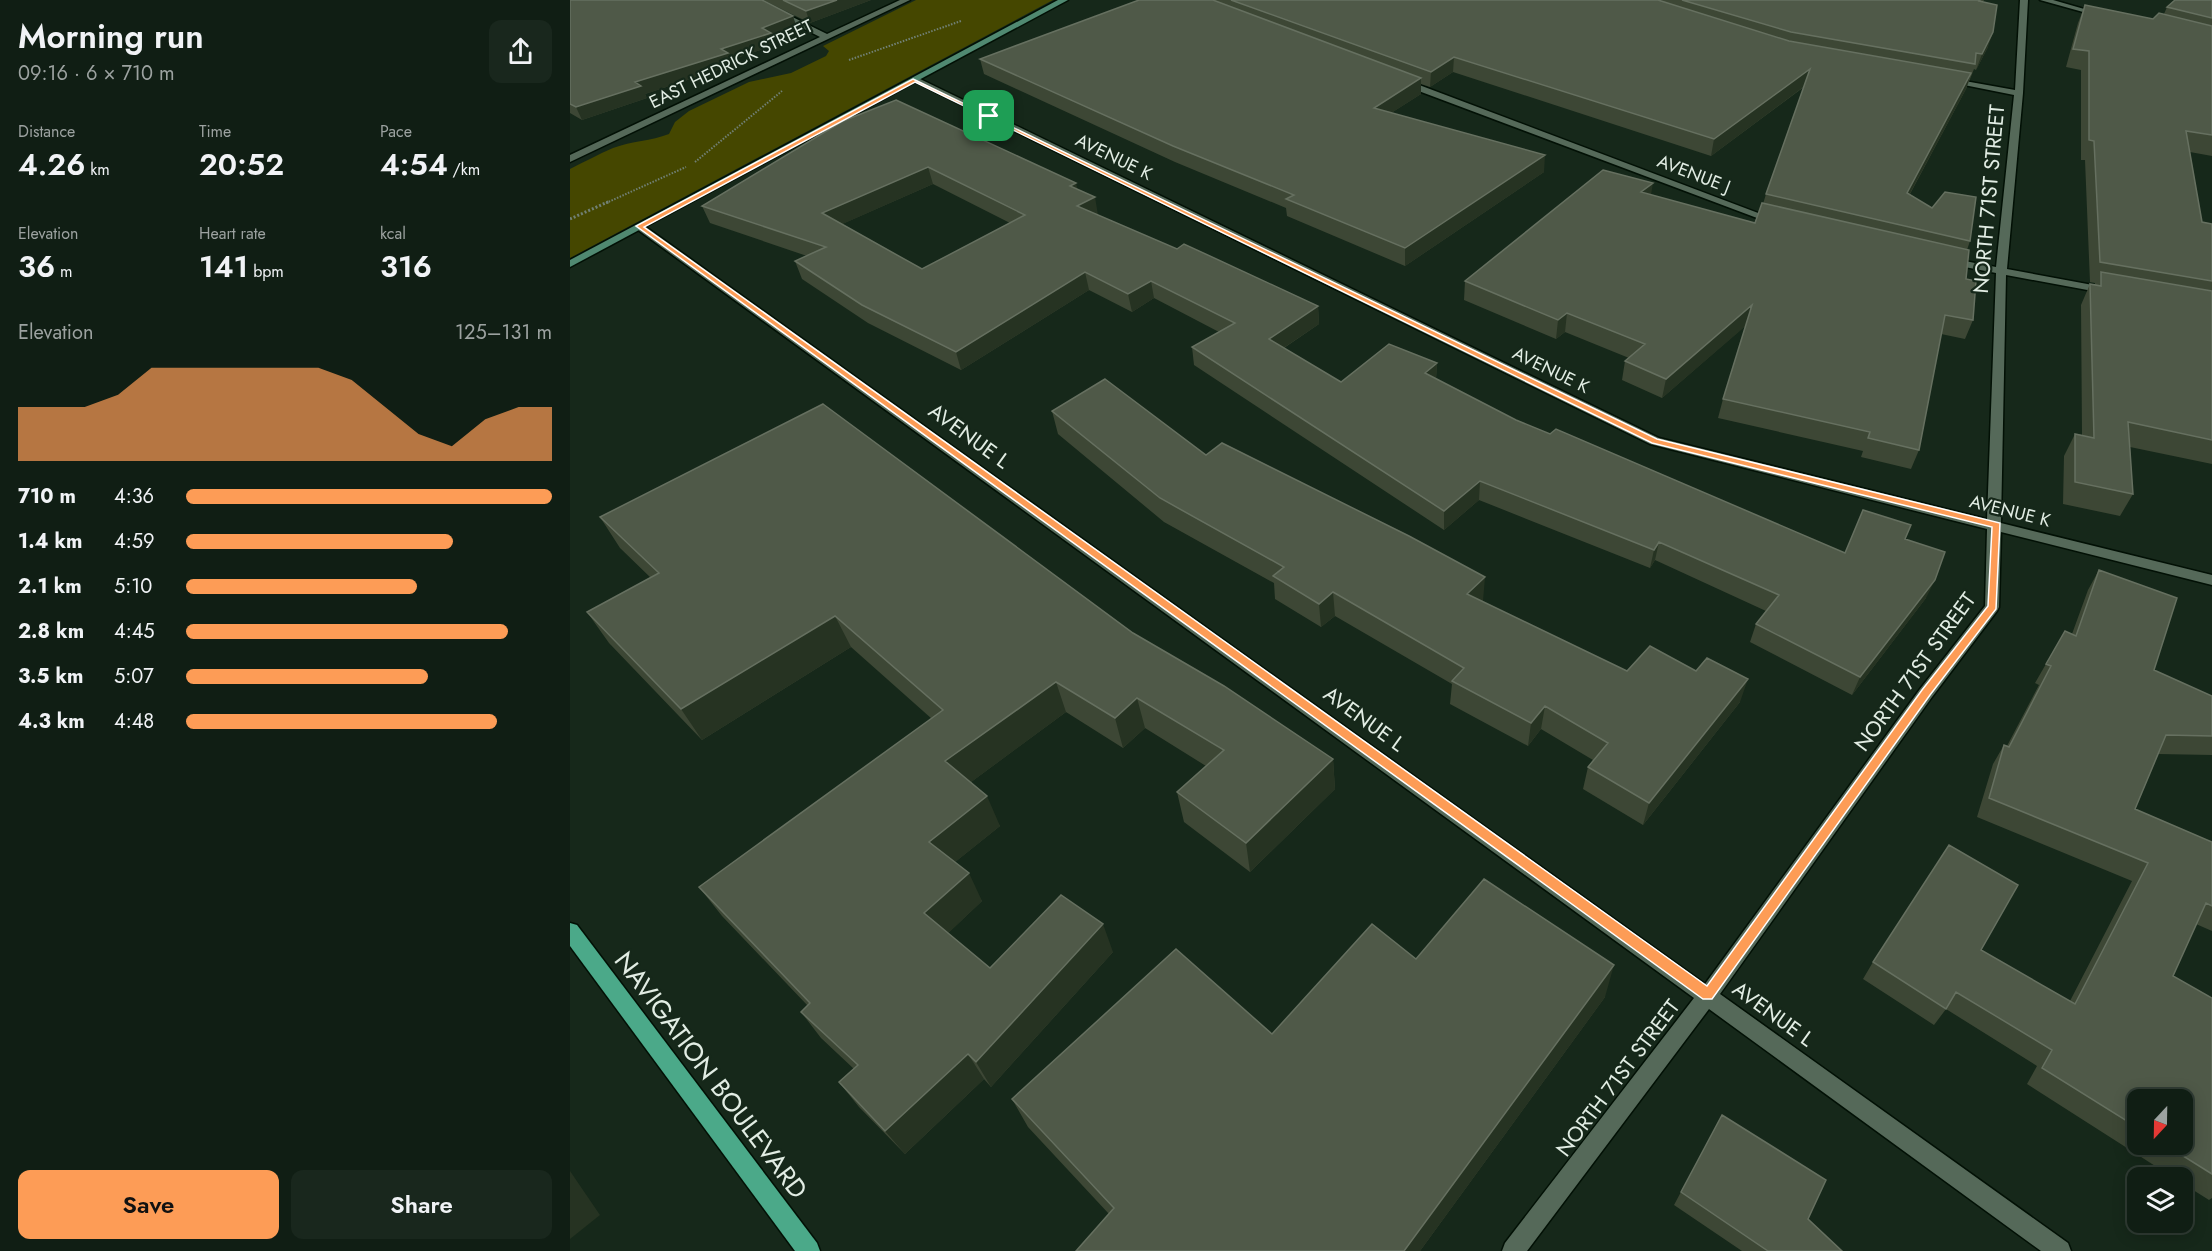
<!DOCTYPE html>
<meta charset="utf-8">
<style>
:root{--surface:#101e14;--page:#19271d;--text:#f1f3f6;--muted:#9ca2a0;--line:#303c34;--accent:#fd9c56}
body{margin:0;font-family:Jost,sans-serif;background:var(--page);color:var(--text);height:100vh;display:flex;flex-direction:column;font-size:22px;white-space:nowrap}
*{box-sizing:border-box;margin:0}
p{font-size:20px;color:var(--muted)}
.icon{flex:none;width:33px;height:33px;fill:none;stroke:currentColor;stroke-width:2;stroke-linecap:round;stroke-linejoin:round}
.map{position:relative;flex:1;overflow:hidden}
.sheet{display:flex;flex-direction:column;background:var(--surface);width:570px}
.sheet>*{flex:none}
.needle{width:39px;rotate:202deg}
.buttons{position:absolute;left:1557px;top:1089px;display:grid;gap:12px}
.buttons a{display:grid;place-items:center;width:66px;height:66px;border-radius:12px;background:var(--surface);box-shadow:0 3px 15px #0003,0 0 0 2px var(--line);font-size:30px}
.pin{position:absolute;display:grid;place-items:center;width:51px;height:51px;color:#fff;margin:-26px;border-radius:12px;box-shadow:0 3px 9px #0006}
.round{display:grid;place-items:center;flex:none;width:63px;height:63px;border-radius:12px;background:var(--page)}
.summary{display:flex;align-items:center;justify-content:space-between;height:102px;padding:0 18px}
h1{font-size:33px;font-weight:600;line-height:45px}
.metrics{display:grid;grid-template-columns:repeat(3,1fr);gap:9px;height:102px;padding:6px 18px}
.metrics div{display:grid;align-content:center}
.metrics b{font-size:30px;font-weight:600}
.metrics small{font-size:16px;font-weight:400}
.metrics p{font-size:16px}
.chart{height:168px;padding:12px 18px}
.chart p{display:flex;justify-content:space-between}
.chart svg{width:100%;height:108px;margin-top:6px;fill:var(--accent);opacity:.7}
.button{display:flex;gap:12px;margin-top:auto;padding:12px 18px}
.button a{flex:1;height:69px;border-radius:12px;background:var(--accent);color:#111;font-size:24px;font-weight:600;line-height:69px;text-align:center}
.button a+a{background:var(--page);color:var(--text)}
ul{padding:0 18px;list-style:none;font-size:20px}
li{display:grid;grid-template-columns:96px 72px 1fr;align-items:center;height:45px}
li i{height:15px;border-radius:8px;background:var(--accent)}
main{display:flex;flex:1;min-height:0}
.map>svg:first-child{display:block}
.green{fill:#454700}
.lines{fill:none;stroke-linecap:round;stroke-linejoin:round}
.street-casing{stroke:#021005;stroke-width:3}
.secondary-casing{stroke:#021005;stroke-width:3}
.primary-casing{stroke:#021005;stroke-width:3}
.path-far1{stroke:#718074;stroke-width:2;stroke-dasharray:1.5 1.5;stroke-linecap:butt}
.path{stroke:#718074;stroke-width:3;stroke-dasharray:2 2;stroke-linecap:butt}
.street{fill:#556959;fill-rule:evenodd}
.secondary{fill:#508971;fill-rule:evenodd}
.primary{fill:#4ba989;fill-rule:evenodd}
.wall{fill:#3d4735;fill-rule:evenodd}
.shaded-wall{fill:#263322}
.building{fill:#4f5948;stroke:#667060;stroke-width:1.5;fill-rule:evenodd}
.route{fill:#fd9c56;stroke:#fff;stroke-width:1.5;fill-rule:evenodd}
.labels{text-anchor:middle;stroke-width:4.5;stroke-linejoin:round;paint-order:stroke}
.far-street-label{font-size:18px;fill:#e2ede4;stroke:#16281a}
.street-label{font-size:21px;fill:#e2ede4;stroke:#16281a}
.near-street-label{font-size:26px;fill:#e2ede4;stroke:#16281a}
</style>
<main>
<section class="sheet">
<div class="summary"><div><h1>Morning run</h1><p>09:16 · 6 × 710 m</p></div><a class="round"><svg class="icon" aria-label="share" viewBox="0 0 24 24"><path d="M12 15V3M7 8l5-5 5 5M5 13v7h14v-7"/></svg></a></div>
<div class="metrics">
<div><p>Distance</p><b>4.26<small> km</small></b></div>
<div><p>Time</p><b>20:52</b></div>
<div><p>Pace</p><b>4:54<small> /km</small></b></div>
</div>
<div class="metrics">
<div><p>Elevation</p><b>36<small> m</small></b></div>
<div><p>Heart rate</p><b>141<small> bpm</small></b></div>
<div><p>kcal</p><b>316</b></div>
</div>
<div class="chart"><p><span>Elevation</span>125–131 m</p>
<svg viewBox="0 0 160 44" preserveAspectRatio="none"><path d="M0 44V22L10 22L20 22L30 17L40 6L50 6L60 6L70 6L80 6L90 6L100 11L110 22L120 33L130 38L140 27L150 22L160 22V44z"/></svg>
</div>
<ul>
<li><b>710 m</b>4:36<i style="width:100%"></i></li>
<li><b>1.4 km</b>4:59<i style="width:73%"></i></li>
<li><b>2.1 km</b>5:10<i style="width:63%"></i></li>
<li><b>2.8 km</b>4:45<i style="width:88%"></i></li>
<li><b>3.5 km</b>5:07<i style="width:66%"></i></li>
<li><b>4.3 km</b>4:48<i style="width:85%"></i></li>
</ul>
<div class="button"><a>Save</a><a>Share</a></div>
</section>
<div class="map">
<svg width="1642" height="1251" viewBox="0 0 1642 1251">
<rect width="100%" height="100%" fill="#16281a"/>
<path class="green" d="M346,0h137l-483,258v-89c14,-7 29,-15 43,-21 19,-7 38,-7 56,-14l6,-12 14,-11 60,-29 42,-9 35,-17 3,-5 -6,-5z"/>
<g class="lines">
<g class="street-casing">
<path id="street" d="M178,0h10l69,34 73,-34h10l-340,162v-7l250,-118z
M1450,0h8l-5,93 -16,176 102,19 6,3 -6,3 -103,-19 -5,248 211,52v10l-211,-53 -2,75 -2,4 -65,86 -212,297 348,249 3,8h-30l-332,-242 -182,242h-25l3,-8 189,-245 -1060,-771 9,-2 1062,759 215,-295 65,-83 2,-77 -337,-85 -739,-364 7,-2 741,360 328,81 9,-246 -47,-9 -5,-3 5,-3 47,9 18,-172 -70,-14 4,-3 67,12z
M1470,0h13l52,15 -4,2z
M830,80h6l376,142 -9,2 -373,-140z"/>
</g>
<g class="secondary-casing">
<path id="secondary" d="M488,0h10l-498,267v-7z"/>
</g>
<g class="primary-casing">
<path id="primary" d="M0,923l7,2 240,318 3,8h-25l-225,-305z"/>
</g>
<path class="path-far1" d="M279,60l112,-39
M125,162l87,-71
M36,203l80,-36"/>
<path class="path" d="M0,219l40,-18"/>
<use href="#street" class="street"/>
<use href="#secondary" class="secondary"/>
<use href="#primary" class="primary"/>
</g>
<path class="wall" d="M0,0l227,28 -24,9 2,8 -45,15 3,5 -88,29 2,4 -65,22 -12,-7z
M193,0h108l-61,23z
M569,0h845l-1,2 5,45 -12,23 -2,-1 -8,20 -56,105 60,47 -3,9 -1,29 7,41 -8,19 -24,-5 -22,116 -8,19 -50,-12 2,-6 -145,-33 5,-19 23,-74 -84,73 -40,-18 3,-19 4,-3 -64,-26 -9,7 -92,-39 1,-19 186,-86 104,28 8,-19 3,-10 38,-107 -93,69 -258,-84 -23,15 -9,-3v10l-30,19 153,59 -139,94 -118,-50 -1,-8 -111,-46 -191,-88 -4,-15z
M1642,0v156l-22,-4 12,70 10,2v240l-82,-17 3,47 -13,22 -57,-12 1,-48 11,-22 7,1 -1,-130 9,-21 5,1v-2l-5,-1 -5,-122h-4v-90l-15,-3 12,-44 7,-18 68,14 11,-5 3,-7z
M273,121l234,68 21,26 79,34 141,57 1,18 -35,24 57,34 96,-19 -1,16 80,41 329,133 60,-14 21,59 -74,97 -102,-53 6,-18 10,-13 -111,-51 -5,8 -171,-68 -35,30 -250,-165 -2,-18 27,-15 -65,-34 -22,14 -43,-22 -128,80 -93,-47 -66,-44 -7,-18 12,-5 -97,-33 -8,-17zM363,184l77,39 -88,46 -80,-45z
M482,411l154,44 277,146 -1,1 145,69 113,31 -97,123 -60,-36 5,-22 5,-7 -52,-31 -13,17 -78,-42 2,-20 -117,-68 -14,11 -46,-28 -1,-16 -110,-61 -106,-88z
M30,517l533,116 200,126 2,30 -85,83 -66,-50 -7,-30 29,-26 -61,-38 -22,20 -57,-36 -95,70 29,44 -45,36 27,39 -34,32 42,35 123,-16 -122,135 -7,-8 -79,75 -46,-47 -20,-25 15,-13 -33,-31 -20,-26 7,-6 -86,-90 -23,-29 233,-168 -81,-72 -149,93 -93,-97 -22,-31 64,-34 -31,-30z
M1529,570l55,100 58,26v59l-54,-1 -23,55 77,33v89l-16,-7 -23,52 39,22v200l-3,2 -27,-17v-5h-8l-147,-94 10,-18 -91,-57 -12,16 -71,-46 10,-17 108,-12 89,51 62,-120 -155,-64 16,-53 11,-19 3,1 32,-61 -4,-2 30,-52 7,3 16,-44zM1568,1100l44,44h-44z
M846,959l189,38 -185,254h-344l33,-37 -81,-87 -16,-28 260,-65z
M1152,1115l86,104 34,32h-100l-68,-46z"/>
<path class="shaded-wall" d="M267,0h34l-61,23 -4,-12z
M223,16l4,12 -24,9 2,8 -45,15 3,5 -88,29 2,4 -65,22 -6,-13 59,-25 86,-33 41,-21z
M1423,32l-5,15 -12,23 6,-16z
M884,57l-1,15 -23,15 1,-15z
M1240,69l-4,16 -95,71 3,-17z
M1401,73l-5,16 -65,121 6,-17z
M851,78v16l-47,30v-16z
M975,155l-1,17 -139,94v-18z
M358,167l5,17 -104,46 -7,-17z
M506,183l4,17 -10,-14z
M1083,183l-3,18 -9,-9z
M525,197l3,18 -21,-9z
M515,272l4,18 -128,80 -5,-18z
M581,281l3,17 -22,14 -4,-18z
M1182,305l-4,19 -86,74 4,-19z
M748,306l1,18 -49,33 -1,-18z
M997,313l-2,19 -9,7 2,-19z
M867,363l-1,18 -11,-8z
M910,481l-1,19 -35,30v-19z
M1089,542l-4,18 -5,8 4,-18z
M915,577l-2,24 -17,17 1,-24z
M1365,580l-9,18 -74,97 8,-18z
M763,592l2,24 -14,11 -2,-23z
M265,616l16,31 -149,93 -21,-31z
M1178,679l-8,23 -97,123 6,-22z
M486,682l10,30 -107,79 -14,-30z
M567,698l8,30 -22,20 -8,-30z
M975,706l-4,23 -13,17 3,-23z
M763,759l2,30 -85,83 -4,-29z
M417,796l13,30 -56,45 -15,-29z
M399,873l13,28 -42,40 -16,-28z
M533,924l10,28 -122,135 -15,-25z
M1044,965l-9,32 -185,254h-16z
M398,1054l16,25 -79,75 -20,-23z
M0,1171l30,44 -30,24z"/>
<path class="building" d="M0,0h192l31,16 -31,12 9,5 -50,16 7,4 -93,29 6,4 -65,21 -6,-3z
M213,0h54l-31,11z
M569,0h74l208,78 -47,30 171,47 -140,93 -119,-49 8,-4 -121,-49 -193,-87z
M661,0h427l131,41 182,32 -64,120 25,15 13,-16 31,5 -6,44 -204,-47 44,-125 -96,70 -260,-82 -23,15z
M1112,0h298l-1,1 18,4 -4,27 -11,22 -6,-1 -1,11 -184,-32z
M1605,0h37v18l-45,-11z
M1515,5l68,14 6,-6 53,13v109l-26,-4 16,91 10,2v57l-112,-19 -6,-121 -5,-1v-89l-16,-2z
M326,100l180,83 -6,3 25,11 -18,9 100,43 7,-5 134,62 -49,33 72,43 48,-38 48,19 -12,10 91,47 34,14 6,-5 289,124 18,-43 48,15 -6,14 40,13 -10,28 -75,97 -104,-53 23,-29 -120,-53 -5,8 -174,-69 -36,30 -252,-164 43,-24 -84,-42 -23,13 -43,-22 -129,80 -94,-47 -67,-44 31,-14 -124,-41 141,-85zM358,167l97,48 -103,54 -100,-56z
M1033,170l50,13 -12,9 114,31 7,-20 207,47 -3,29 10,2 -3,39 -28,-5 -26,135 -51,-12 2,-6 -147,-33 29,-94 -86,74 -41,-18 20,-17 -78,-31 -9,7 -93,-39z
M1531,272l111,19v149l-84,-18 5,72 -58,-12v-48l19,4 -4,-154 11,2z
M535,379l101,76 16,-12 187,93 76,41 -18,17 160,77 23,-25 46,25 11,-13 41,21 -99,124 -61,-36 20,-24 -63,-37 -14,17 -79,-42 12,-13 -131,-76 -14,12 -46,-28 11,-9 -124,-69 -108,-87z
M253,404l310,229 91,53 109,73 -87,84 -69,-51 47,-42 -87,-52 -22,20 -59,-36 -111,79 42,35 -58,46 40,31 -45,40 66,55 71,-73 42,29 -127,138 -8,-8 -83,77 -46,-49 19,-17 -57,-53 9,-9 -111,-116 244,-177 -108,-94 -154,93 -94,-97 72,-39 -59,-56z
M1529,570l78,28 -23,72 58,26v40l-46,-1 -31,74 77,33v64l-6,-3 -33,73 39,22v176l-48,-30h18v-44h-44v28l-96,-60 10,-18 -96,-58 -10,17 -73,-47 76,-117 69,40 -37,65 94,54 73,-141 -159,-65 15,-53 5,2 42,-81 -5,-2 19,-33 11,5z
M914,879l130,86 -210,286h-328l38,-43 -102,-109 164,-150 96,85 100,-110 44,35z
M1152,1115l104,65 -18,39 34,32h-74l-87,-59z"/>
<path class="route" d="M343,79l744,360 343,84 -4,86 -66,86 -218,304h-9l-1067,-773zM345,82l737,361 340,84 -4,79 -66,84 -215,296 -1063,-759z"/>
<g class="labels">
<g class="far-street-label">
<text transform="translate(161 64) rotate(-26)" y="6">EAST HEDRICK STREET</text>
<text transform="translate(544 157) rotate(26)" y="6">AVENUE K</text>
<text transform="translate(1124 174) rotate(21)" y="6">AVENUE J</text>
<text transform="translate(981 370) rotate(26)" y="6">AVENUE K</text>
<text transform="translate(1440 511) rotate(14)" y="6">AVENUE K</text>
</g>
<g class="street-label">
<text transform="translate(1419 199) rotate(-85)" y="7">NORTH 71ST STREET</text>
<text transform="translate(399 436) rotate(36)" y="7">AVENUE L</text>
<text transform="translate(1345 672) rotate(-54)" y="7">NORTH 71ST STREET</text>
<text transform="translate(794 719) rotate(36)" y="7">AVENUE L</text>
<text transform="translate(1203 1014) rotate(36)" y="7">AVENUE L</text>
<text transform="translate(1048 1078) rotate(-53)" y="7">NORTH 71ST STREET</text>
</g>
<g class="near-street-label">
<text transform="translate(141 1075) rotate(53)" y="9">NAVIGATION BOULEVARD</text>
</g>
</g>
</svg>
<div class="buttons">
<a><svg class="needle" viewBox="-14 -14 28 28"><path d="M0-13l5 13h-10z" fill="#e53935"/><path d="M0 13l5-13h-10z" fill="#9ca2a0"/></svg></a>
<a><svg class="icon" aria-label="layers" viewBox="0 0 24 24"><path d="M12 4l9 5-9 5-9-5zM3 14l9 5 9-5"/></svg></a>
</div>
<div class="pin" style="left:419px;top:116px;background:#1e9e55"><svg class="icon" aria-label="arrive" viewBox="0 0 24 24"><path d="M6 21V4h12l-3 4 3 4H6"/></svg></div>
</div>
</main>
